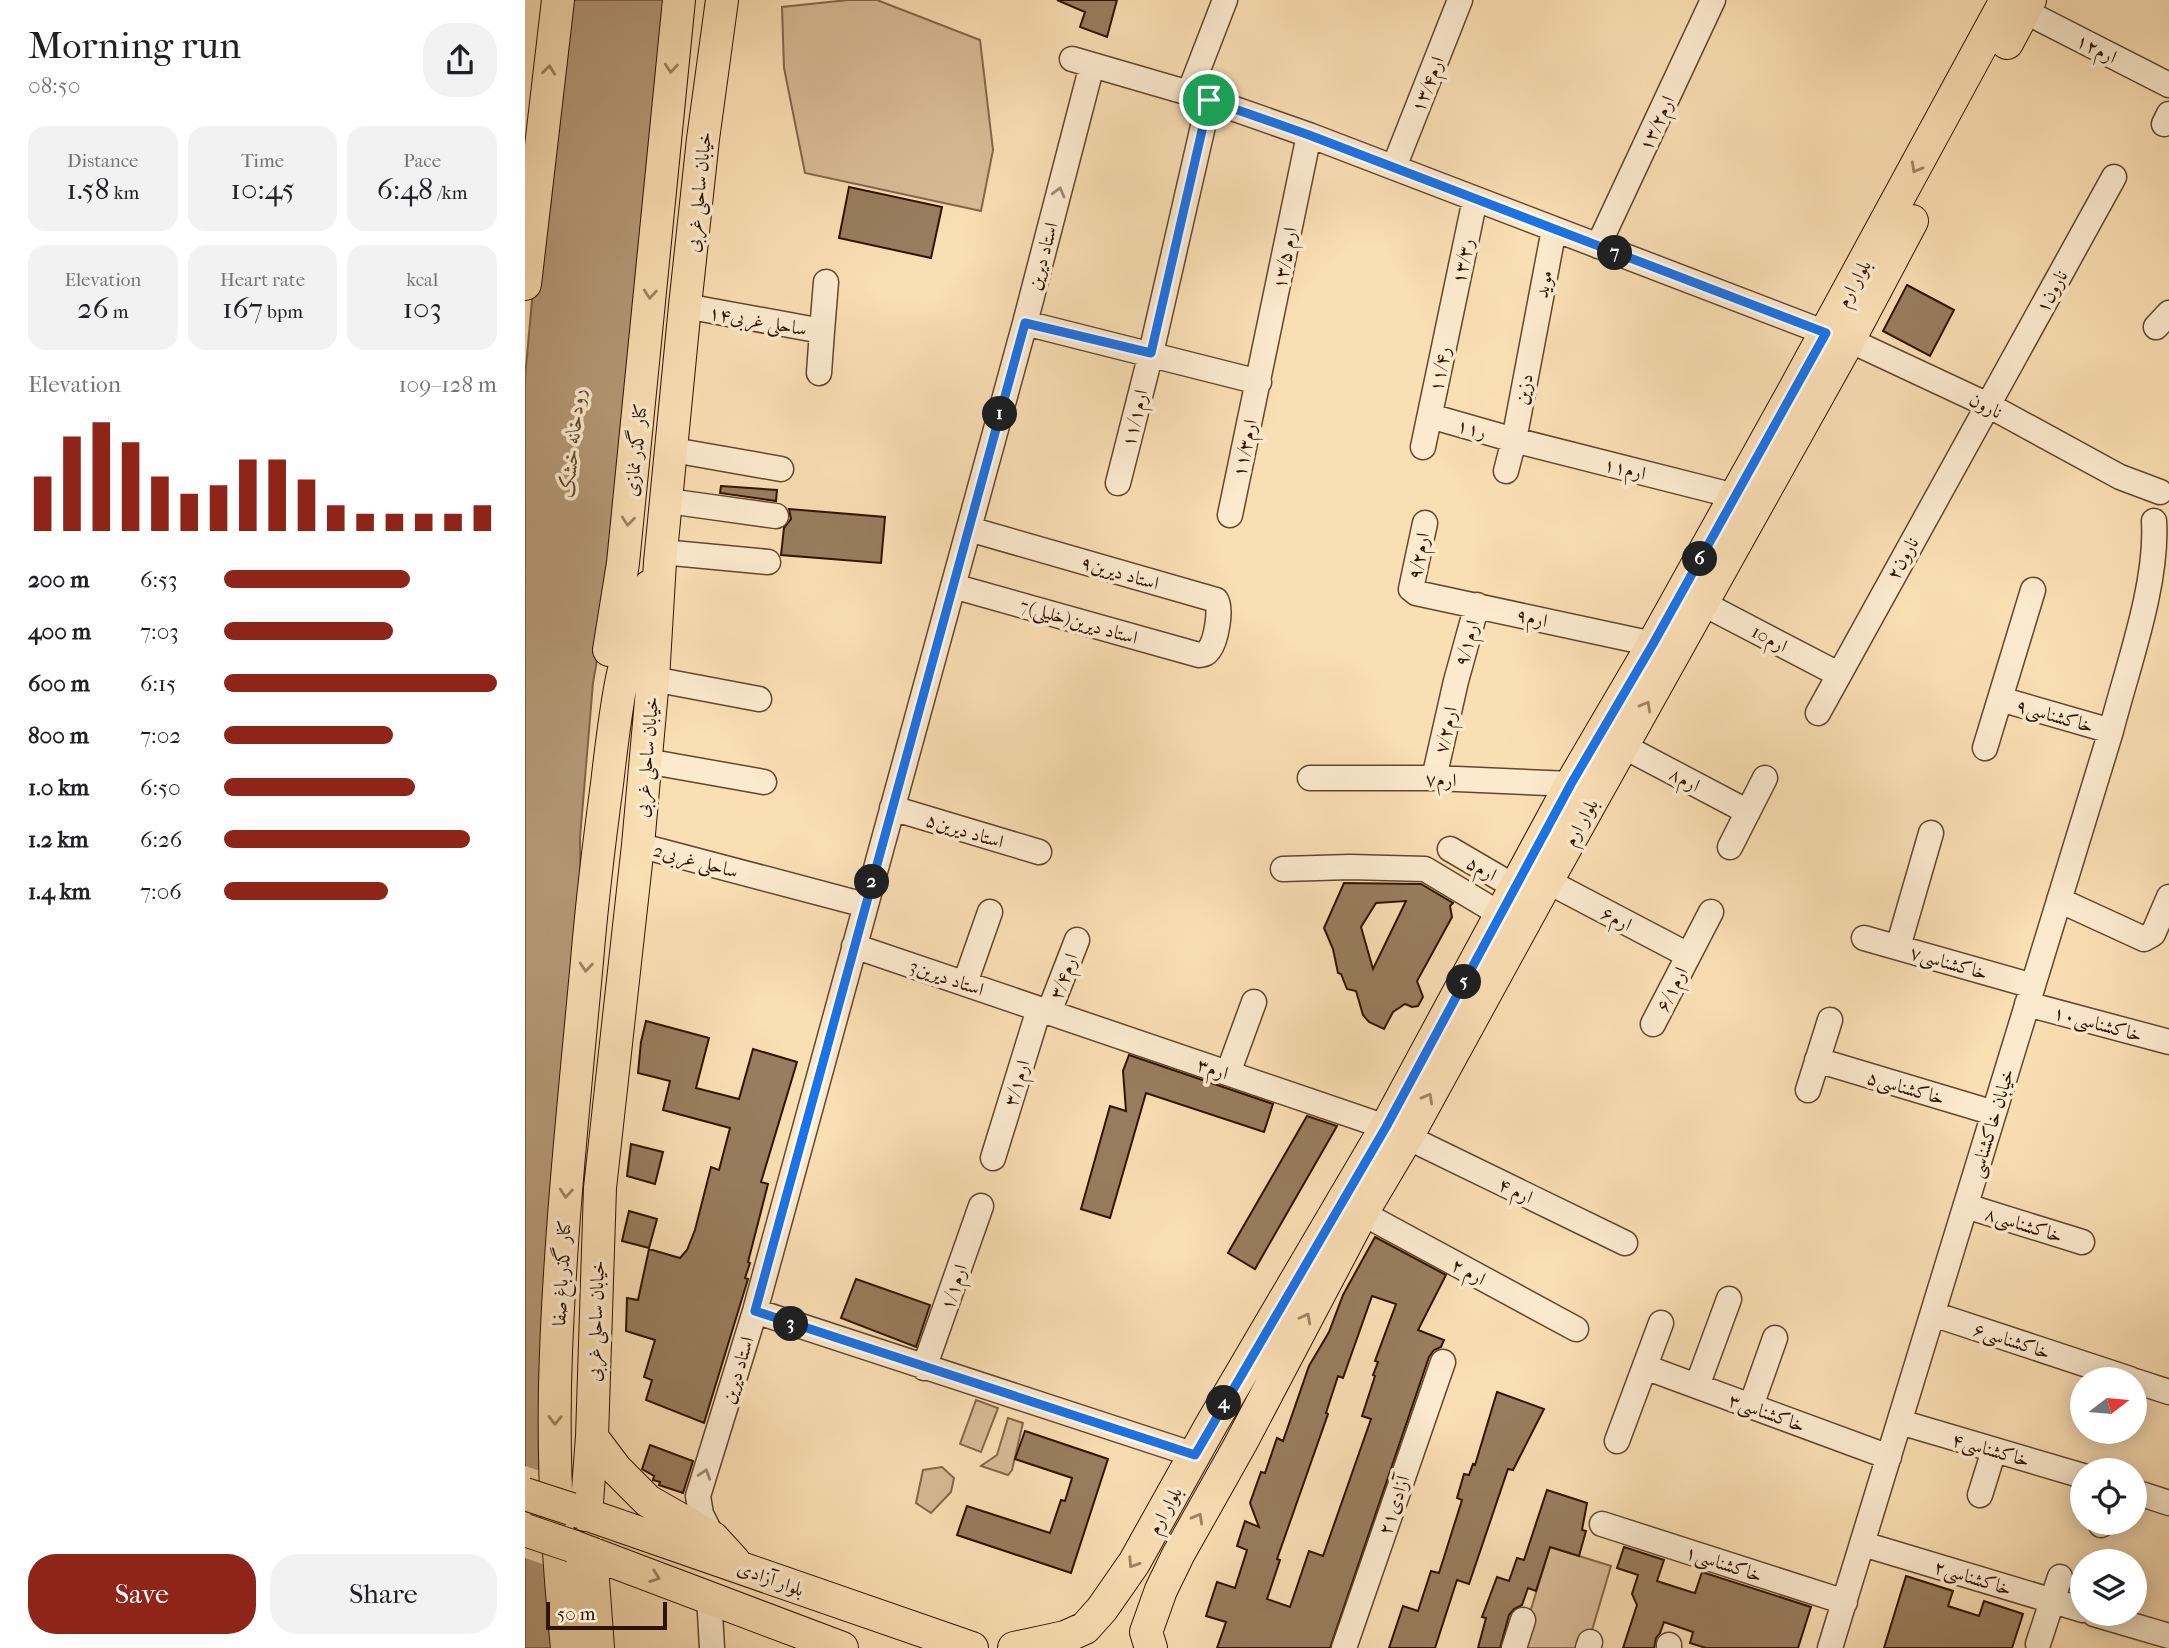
<!DOCTYPE html>
<meta charset="utf-8">
<style>
:root{--surface:#fff;--page:#f2f2f2;--text:#202124;--muted:#757577;--accent:#8f2418}
body{margin:0;font-family:"IM FELL French Canon",Amiri,serif;background:var(--page);color:var(--text);height:100vh;display:flex;flex-direction:column;font-size:26px;white-space:nowrap}
*{box-sizing:border-box;margin:0}
p{font-size:23px;color:var(--muted)}
.icon{flex:none;width:38px;height:38px;fill:none;stroke:currentColor;stroke-width:2;stroke-linecap:round;stroke-linejoin:round}
.map{position:relative;flex:1;overflow:hidden}
.details{display:flex;flex-direction:column;background:var(--surface);width:525px}
.details>*{flex:none}
.needle{width:46px;rotate:74deg}
.buttons{position:absolute;left:1545px;top:1367px;display:grid;gap:14px}
.buttons a{display:grid;place-items:center;width:77px;height:77px;border-radius:50%;background:var(--surface);box-shadow:0 4px 18px #0003;font-size:35px}
.scale{position:absolute;left:21px;bottom:18px;width:121px;box-sizing:border-box;padding-left:7px;border:4px solid #301300;border-top:0;font-size:19px;line-height:24px;white-space:nowrap;color:#301300;-webkit-text-stroke:5px #fceace;paint-order:stroke}
.pin{position:absolute;display:grid;place-items:center;width:60px;height:60px;color:#fff;margin:-30px;border:4px solid #fff;border-radius:50%;box-shadow:0 2px 7px #0007}
.km{position:absolute;width:35px;height:35px;margin:-18px;border-radius:50%;background:#222;color:#fff;font-size:19px;line-height:35px;text-align:center}
.round{display:grid;place-items:center;flex:none;width:74px;height:74px;border-radius:28px;background:var(--page)}
.headline{display:flex;align-items:center;justify-content:space-between;height:119px;padding:0 28px}
h1{font-size:38px;font-weight:600;line-height:52px}
.figures{display:grid;grid-template-columns:repeat(3,1fr);gap:10px;height:119px;padding:7px 28px}
.figures div{display:grid;align-content:center;border-radius:18px;background:var(--page);text-align:center}
.figures b{font-size:30px;font-weight:600}
.figures small{font-size:19px;font-weight:400}
.figures p{font-size:19px}
.chart{height:196px;padding:14px 28px}
.chart p{display:flex;justify-content:space-between}
.chart svg{width:100%;height:126px;margin-top:7px;stroke:var(--accent);stroke-width:6}
.cta{display:flex;gap:14px;margin-top:auto;padding:14px 28px}
.cta a{flex:1;height:80px;border-radius:28px;background:var(--accent);color:#fff;font-size:28px;font-weight:600;line-height:80px;text-align:center}
.cta a+a{background:var(--page);color:var(--text)}
ul{padding:0 28px;list-style:none;font-size:23px}
li{display:grid;grid-template-columns:112px 84px 1fr;align-items:center;height:52px}
li i{height:18px;border-radius:9px;background:var(--accent)}
main{display:flex;flex:1;min-height:0}
.map>svg:first-child{display:block}
.green{fill:#d8bb95;stroke:#84674a;stroke-width:2}
.water{fill:#b59977;stroke:#806347;stroke-width:2}
.pier{fill:#fadeb4}
.building{fill:#997d5e;stroke:#301300;stroke-width:2;fill-rule:evenodd}
.lines{fill:none;stroke-linecap:round;stroke-linejoin:round}
.minor-casing{stroke:#62462d;stroke-width:27}
.major-casing{stroke:#301300;stroke-width:34}
.minor{stroke:#fceace;stroke-width:24}
.major{stroke:#fadeb4;stroke-width:32}
.major-bridge-casing{stroke:#301300;stroke-width:34;stroke-linecap:butt}
.major-bridge{stroke:#fadeb4;stroke-width:32}
.oneway{stroke:#9f8363}
.oneway2{stroke:#a08971}
.route-casing{stroke:#fff;stroke-width:14}
.route{stroke:#1a73e8;stroke-width:9}
.labels{text-anchor:middle;stroke-width:7;stroke-linejoin:round;paint-order:stroke}
.street-label{font-size:19px;fill:#301300;stroke:#fceace}
.water-label{font-size:21px;font-style:italic;fill:#654930;stroke:#fceace}
</style>
<main>
<section class="details">
<div class="headline"><div><h1>Morning run</h1><p>08:50</p></div><a class="round"><svg class="icon" aria-label="share" viewBox="0 0 24 24"><path d="M12 15V3M7 8l5-5 5 5M5 13v7h14v-7"/></svg></a></div>
<div class="figures">
<div><p>Distance</p><b>1.58<small> km</small></b></div>
<div><p>Time</p><b>10:45</b></div>
<div><p>Pace</p><b>6:48<small> /km</small></b></div>
</div>
<div class="figures">
<div><p>Elevation</p><b>26<small> m</small></b></div>
<div><p>Heart rate</p><b>167<small> bpm</small></b></div>
<div><p>kcal</p><b>103</b></div>
</div>
<div class="chart"><p><span>Elevation</span>109–128 m</p>
<svg viewBox="0 0 160 44" preserveAspectRatio="none"><path d="M5 44V25M15 44V11M25 44V6M35 44V13M45 44V25M55 44V31M65 44V28M75 44V19M85 44V19M95 44V26M105 44V35M115 44V38M125 44V38M135 44V38M145 44V38M155 44V35"/></svg>
</div>
<ul>
<li><b>200 m</b>6:53<i style="width:68%"></i></li>
<li><b>400 m</b>7:03<i style="width:62%"></i></li>
<li><b>600 m</b>6:15<i style="width:100%"></i></li>
<li><b>800 m</b>7:02<i style="width:62%"></i></li>
<li><b>1.0 km</b>6:50<i style="width:70%"></i></li>
<li><b>1.2 km</b>6:26<i style="width:90%"></i></li>
<li><b>1.4 km</b>7:06<i style="width:60%"></i></li>
</ul>
<div class="cta"><a>Save</a><a>Share</a></div>
</section>
<div class="map">
<svg width="1644" height="1648" viewBox="0 0 1644 1648">
<rect width="100%" height="100%" fill="#fadeb4"/>
<filter id="stains"><feTurbulence type="fractalNoise" baseFrequency=".00286" numOctaves="4"/><feColorMatrix values="0 0 0 0 .2 0 0 0 0 .09 0 0 0 0 .02 0 0 0 .5 -.17"/></filter>
<radialGradient id="worn" r=".72"><stop offset=".6" stop-color="#630" stop-opacity="0"/><stop offset="1" stop-color="#630" stop-opacity=".3"/></radialGradient>
<path class="green" d="M323,0h29l103,40 13,110 -12,61 -176,-38 -21,-105 -2,-61z
M451,1400l22,8 -17,44 -21,-8z
M483,1418l15,5 -11,47 -4,5 -27,-9 16,-11z
M417,1467l12,11 -3,14 -20,21 -15,-10 7,-33z
M1025,1547l61,19 -21,71 -9,11h-57l4,-29z"/>
<path class="water" d="M45,0h96l-53,569 -20,114 -13,155 1,70 -24,740h-32v-1270l13,-144 12,-26z"/>
<path class="pier" d="M0,1466l25,8 4,94 -29,-10z"/>
<path class="building" d="M532,0h60l-10,37 -27,-10 5,-15z
M324,187l93,20 -11,51 -92,-20z
M1382,285l47,25 -24,46 -47,-25z
M196,486l56,4 -1,11 -56,-8z
M264,509l96,8 -4,46 -100,-8 3,-27 7,-9z
M819,883l77,1 32,19 -3,3 2,11 -35,64 6,16 -5,9 -6,1 -7,-3 -12,8 -9,17 -15,-7 -6,-7 -7,-24 -9,-2 -6,-15 -3,-1 -5,-24 -9,-21zM881,901l-33,68 -12,-42 15,-24z
M121,1021l63,17 -13,50 43,11 14,-50 44,13 -36,120 7,2 -20,78 2,1 -5,15 3,1 -44,144 -58,-23 6,-20 -8,-3 11,-37 -29,-9 1,-33 11,2 11,-51 31,9 7,-8 8,-20 16,-63 8,3 11,-42 -67,-18 7,-29 -32,-8 3,-31z
M604,1055l144,49 -9,28 -118,-39 -36,125 -29,-9 29,-103 16,5 -3,-40z
M782,1116l30,10 -82,143 -27,-16z
M106,1144l32,8 -8,32 -28,-8z
M104,1211l28,8 -8,29 -27,-7z
M850,1237l71,38 -28,55 26,10 -3,7 -7,3 -5,7 -99,291h-113l9,-26 -20,-6 11,-34 18,6 12,-38 -10,-4 8,-25 14,6 -9,-24 11,-31 4,1 12,-35 6,3 26,-75 20,-34 14,-37zM847,1296l24,8 -21,57 3,1 -5,13 2,1 -13,40 9,3 -48,137 -14,-5 -19,56 -23,-8 13,-39 -3,-1 51,-145 -2,-1 12,-37 5,2z
M331,1279l74,26 -14,42 -75,-29z
M972,1392l47,17 -31,61 -5,-1 -39,115 -12,-4 -22,68h-46l14,-42 15,5 13,-40 8,2 23,-73 -5,-2 7,-24 5,1 4,-11 2,1z
M500,1431l83,28 -37,114 -114,-38 10,-29 83,27 11,-33 4,1 7,-23 -57,-19z
M125,1445l43,16 -10,32 -24,-8 1,-3 -7,-2 1,-4 -12,-7z
M1022,1490l40,13 -5,27 4,1 -7,25 -29,-9 -14,44 -8,-3 -6,17 -8,4 -5,6 -9,33h-22l8,-30 -4,-1 15,-40 12,4 8,-23 7,2z
M1099,1547l40,13 -7,21 34,11 4,1 7,-21 109,35 -13,41h-92l-16,-5 3,-11 -29,-10 -4,11 -4,5 -2,10h-31l14,-43 -5,-11 6,-19 -21,-7z
M1381,1576l47,15 -5,15 31,10 5,-15 39,13 -11,34h-128z"/>
<g class="lines">
<g class="minor-casing">
<path id="minor" d="M1499,11l145,74
M547,59l117,34 120,42 517,198
M664,93l36,-93
M1639,124l5,-10
M869,167l66,-167
M1073,246l115,-246
M160,306l137,25 4,-49
M500,323l234,59
M1631,327l13,-14
M1324,340l139,65 132,72 40,15
M294,373l3,-42
M905,416l84,24 221,56
M898,447l52,-248
M148,450l108,19
M981,471l8,-31 40,-211
M593,483l33,-130 58,-253
M143,501l108,15
M705,515l79,-380
M900,523l-14,66 5,4 237,51
M137,552l106,10
M428,586l246,69c6,-1 7,-1 10,-5 7,-9 13,-41 7,-50l-247,-71
M1177,603l136,71
M128,679l106,20
M1475,699l111,32
M1293,713l296,-536
M1098,746l125,66
M1460,748l48,-158
M121,761l118,21
M785,778h124l137,6
M909,778l22,-97 21,-76
M367,808l147,44
M113,845l227,60
M1205,847l35,-69
M925,849l65,38
M758,869l67,-2 75,2 75,45
M1022,881l141,74
M1534,900l85,39 9,-5 16,-37
M1339,938l169,48
M329,946l532,181
M1373,947l33,-114
M440,983l25,-71
M1502,1004l142,38
M524,1012l28,-72
M1128,1024l58,-112
M1292,1060l177,53
M703,1073l26,-71
M1283,1090l22,-70
M882,1137l218,106
M468,1158l46,-149
M1441,1206l116,36
M837,1213l214,116
M230,1311l440,144
M1408,1314l197,65
M1120,1367l244,90
M399,1368l57,-162
M1610,1381l34,11
M1172,1386l32,-87
M1226,1406l24,-68
M1375,1422l183,54
M1092,1441l44,-118
M1610,1492l34,11
M1455,1495l14,-45
M1077,1524l243,78
M1576,1525l1,-3
M188,1538l-12,-24 -3,-18 57,-185 270,-988 67,-258
M1338,1544l220,66
M184,1596l3,52
M1569,1614l75,22
M1513,1644l22,-67
M819,1648l99,-286
M989,1648l9,-28
M1063,1648l2,-6
M1144,1648v-3
M1305,1648l281,-917c16,-63 47,-146 43,-210"/>
</g>
<g class="major-casing">
<path id="major" d="M1482,43l23,-43
M0,284l33,-284
M84,650l14,-87 56,-563
M67,1437l24,32 32,32 65,37 21,23
M46,1509l401,139
M61,1515l6,-78 8,-249 38,-343 15,-166 7,-117 25,-256 18,-167 19,-139
M47,1546l270,102
M66,1553l7,95
M42,1648c-10,-98 -15,-197 -11,-296 5,-130 19,-261 31,-391 5,-59 12,-118 20,-177 8,-69 15,-133 43,-198
M489,1648l51,-11 20,-9 17,-19 32,-46 77,-138 175,-298 185,-343 82,-140 140,-252 213,-392
M626,1648l-5,-16 15,-42 17,-35 63,-112 121,-230 45,-76 140,-256 302,-541 63,-119"/>
</g>
<use href="#minor" class="minor"/>
<use href="#major" class="major"/>
<g class="major-bridge-casing">
<path id="major-bridge" d="M0,1494l46,15
M0,1530l47,16"/>
</g>
<use href="#major-bridge" class="major-bridge"/>
</g>
<defs><path id="oneway-chevron" d="M-2-3.5L2.5 0L-2 3.5" fill="none" stroke-width="1.6" stroke-linecap="round" stroke-linejoin="round" transform="scale(1.75)"/></defs>
<g class="oneway">
<use href="#oneway-chevron" transform="translate(146 68) rotate(95)"/>
<use href="#oneway-chevron" transform="translate(24 70) rotate(-83)"/>
<use href="#oneway-chevron" transform="translate(1391 168) rotate(119)"/>
<use href="#oneway-chevron" transform="translate(125 294) rotate(95)"/>
<use href="#oneway-chevron" transform="translate(103 521) rotate(96)"/>
<use href="#oneway-chevron" transform="translate(1121 706) rotate(-61)"/>
<use href="#oneway-chevron" transform="translate(61 967) rotate(95)"/>
<use href="#oneway-chevron" transform="translate(903 1098) rotate(-61)"/>
<use href="#oneway-chevron" transform="translate(41 1193) rotate(95)"/>
<use href="#oneway-chevron" transform="translate(781 1318) rotate(-62)"/>
<use href="#oneway-chevron" transform="translate(30 1420) rotate(91)"/>
<use href="#oneway-chevron" transform="translate(673 1518) rotate(-61)"/>
<use href="#oneway-chevron" transform="translate(608 1563) rotate(123)"/>
<use href="#oneway-chevron" transform="translate(130 1577) rotate(20)"/>
</g>
<g class="oneway2">
<use href="#oneway-chevron" transform="translate(534 192) rotate(-75)"/>
<use href="#oneway-chevron" transform="translate(180 1474) rotate(-72)"/>
</g>
<g class="lines">
<g class="route-casing">
<path id="route" d="M684,100l100,35 517,198 -173,311 -82,140 -185,343 -191,328 -440,-144 270,-988 126,30z"/>
</g>
<use href="#route" class="route"/>
</g>
<g class="labels">
<g class="street-label">
<text transform="translate(1572 48) rotate(27)" y="7">ارم۱۲</text>
<text transform="translate(902 84) rotate(-68)" y="7">۱۳/۴ارم</text>
<text transform="translate(1131 123) rotate(-65)" y="7">۱۳/۲ارم</text>
<text transform="translate(173 192) rotate(-84)" y="7">خیابان ساحلی غربی</text>
<text transform="translate(517 256) rotate(-75)" y="7">استاد دیرین</text>
<text transform="translate(759 258) rotate(-79)" y="7">۱۳/۵ ارم</text>
<text transform="translate(937 261) rotate(-78)" y="7">۱۳/۳ر</text>
<text transform="translate(1328 283) rotate(-61)" y="7">بلوار ارم</text>
<text transform="translate(1018 284) rotate(-79)" y="7">موید</text>
<text transform="translate(1526 291) rotate(-61)" y="7">نارون۱</text>
<text transform="translate(233 320) rotate(10)" y="7">ساحلی غربی۱۴</text>
<text transform="translate(914 369) rotate(-79)" y="7">۱۱/۴ر</text>
<text transform="translate(998 389) rotate(-79)" y="7">دزین</text>
<text transform="translate(1461 405) rotate(27)" y="7">نارون</text>
<text transform="translate(609 418) rotate(-76)" y="7">۱۱/۱ارم</text>
<text transform="translate(947 428) rotate(16)" y="7">۱۱ر</text>
<text transform="translate(719 448) rotate(-78)" y="7">۱۱/۳ارم</text>
<text transform="translate(110 450) rotate(-84)" y="7">کنار گذر نمازی</text>
<text transform="translate(1100 468) rotate(14)" y="7">ارم۱۱</text>
<text transform="translate(893 556) rotate(-79)" y="7">۹/۲ارم</text>
<text transform="translate(1377 558) rotate(-61)" y="7">نارون۲</text>
<text transform="translate(595 572) rotate(16)" y="7">استاد دیرین۹</text>
<text transform="translate(1007 617) rotate(13)" y="7">ارم۹</text>
<text transform="translate(554 621) rotate(16)" y="7">7استاد دیرین(خلیلی)</text>
<text transform="translate(1245 638) rotate(28)" y="7">ارم10</text>
<text transform="translate(941 643) rotate(-74)" y="7">۹/۱ارم</text>
<text transform="translate(1530 715) rotate(16)" y="7">خاکشناسی۹</text>
<text transform="translate(920 730) rotate(-77)" y="7">۷/۲ارم</text>
<text transform="translate(121 757) rotate(-85)" y="7">خیابان ساحلی غربی</text>
<text transform="translate(916 779) rotate(2)" y="7">ارم۷</text>
<text transform="translate(1160 779) rotate(28)" y="7">ارم۸</text>
<text transform="translate(1055 822) rotate(-61)" y="7">بلوار ارم</text>
<text transform="translate(440 830) rotate(17)" y="7">استاد دیرین۵</text>
<text transform="translate(171 860) rotate(15)" y="7">2ساحلی غربی</text>
<text transform="translate(957 868) rotate(30)" y="7">ارم۵</text>
<text transform="translate(1092 918) rotate(28)" y="7">ارم۶</text>
<text transform="translate(1424 962) rotate(16)" y="7">خاکشناسی۷</text>
<text transform="translate(538 976) rotate(-69)" y="7">۳/۴ارم</text>
<text transform="translate(422 977) rotate(19)" y="7">3استاد دیرین</text>
<text transform="translate(1146 989) rotate(-63)" y="7">۶/۱ارم</text>
<text transform="translate(1573 1023) rotate(15)" y="7">خاکشناسی۱۰</text>
<text transform="translate(688 1068) rotate(19)" y="7">ارم۳</text>
<text transform="translate(491 1083) rotate(-73)" y="7">۳/۱ارم</text>
<text transform="translate(1381 1087) rotate(16)" y="7">خاکشناسی۵</text>
<text transform="translate(1466 1123) rotate(-73)" y="7">خیابان خاکشناسی</text>
<text transform="translate(991 1190) rotate(26)" y="7">ارم ۴</text>
<text transform="translate(1499 1224) rotate(17)" y="7">خاکشناسی۸</text>
<text transform="translate(944 1271) rotate(29)" y="7">ارم ۲</text>
<text transform="translate(36 1273) rotate(-87)" y="7">کنار گذر باغ صفا</text>
<text transform="translate(428 1287) rotate(-71)" y="7">۱/۱ارم</text>
<text transform="translate(70 1321) rotate(-88)" y="7">خیابان ساحلی غربی</text>
<text transform="translate(1487 1340) rotate(18)" y="7">خاکشناسی۶</text>
<text transform="translate(212 1370) rotate(-73)" y="7">استاد دیرین</text>
<text transform="translate(1242 1412) rotate(20)" y="7">خاکشناسی۳</text>
<text transform="translate(1466 1449) rotate(16)" y="7">خاکشناسی۴</text>
<text transform="translate(868 1505) rotate(-71)" y="7">آزادی۲۱</text>
<text transform="translate(639 1510) rotate(-61)" y="7">بلوار ارم</text>
<text transform="translate(1199 1563) rotate(18)" y="7">خاکشناسی۱</text>
<text transform="translate(1448 1577) rotate(17)" y="7">خاکشناسی۲</text>
<text transform="translate(246 1578) rotate(20)" y="7">بلوار آزادی</text>
</g>
<g class="water-label">
<text transform="translate(47 443) rotate(-84)" y="7">رودخانه خشک</text>
</g>
</g>
<rect width="100%" height="100%" filter="url(#stains)"/>
<rect width="100%" height="100%" fill="url(#worn)"/>
</svg>
<div class="buttons">
<a><svg class="needle" viewBox="-14 -14 28 28"><path d="M0-13l5 13h-10z" fill="#e53935"/><path d="M0 13l5-13h-10z" fill="#757577"/></svg></a>
<a><svg class="icon" aria-label="locate" viewBox="0 0 24 24"><circle cx="12" cy="12" r="6"/><path d="M12 2v4M12 18v4M2 12h4M18 12h4"/></svg></a>
<a><svg class="icon" aria-label="layers" viewBox="0 0 24 24"><path d="M12 4l9 5-9 5-9-5zM3 14l9 5 9-5"/></svg></a>
</div>
<div class="scale">50 m</div>
<div class="pin" style="left:684px;top:100px;background:#1e9e55"><svg class="icon" aria-label="arrive" viewBox="0 0 24 24"><path d="M6 21V4h12l-3 4 3 4H6"/></svg></div>
<b class="km" style="left:475px;top:414px">1</b>
<b class="km" style="left:347px;top:882px">2</b>
<b class="km" style="left:266px;top:1324px">3</b>
<b class="km" style="left:699px;top:1403px">4</b>
<b class="km" style="left:939px;top:982px">5</b>
<b class="km" style="left:1175px;top:559px">6</b>
<b class="km" style="left:1090px;top:253px">7</b>
</div>
</main>
